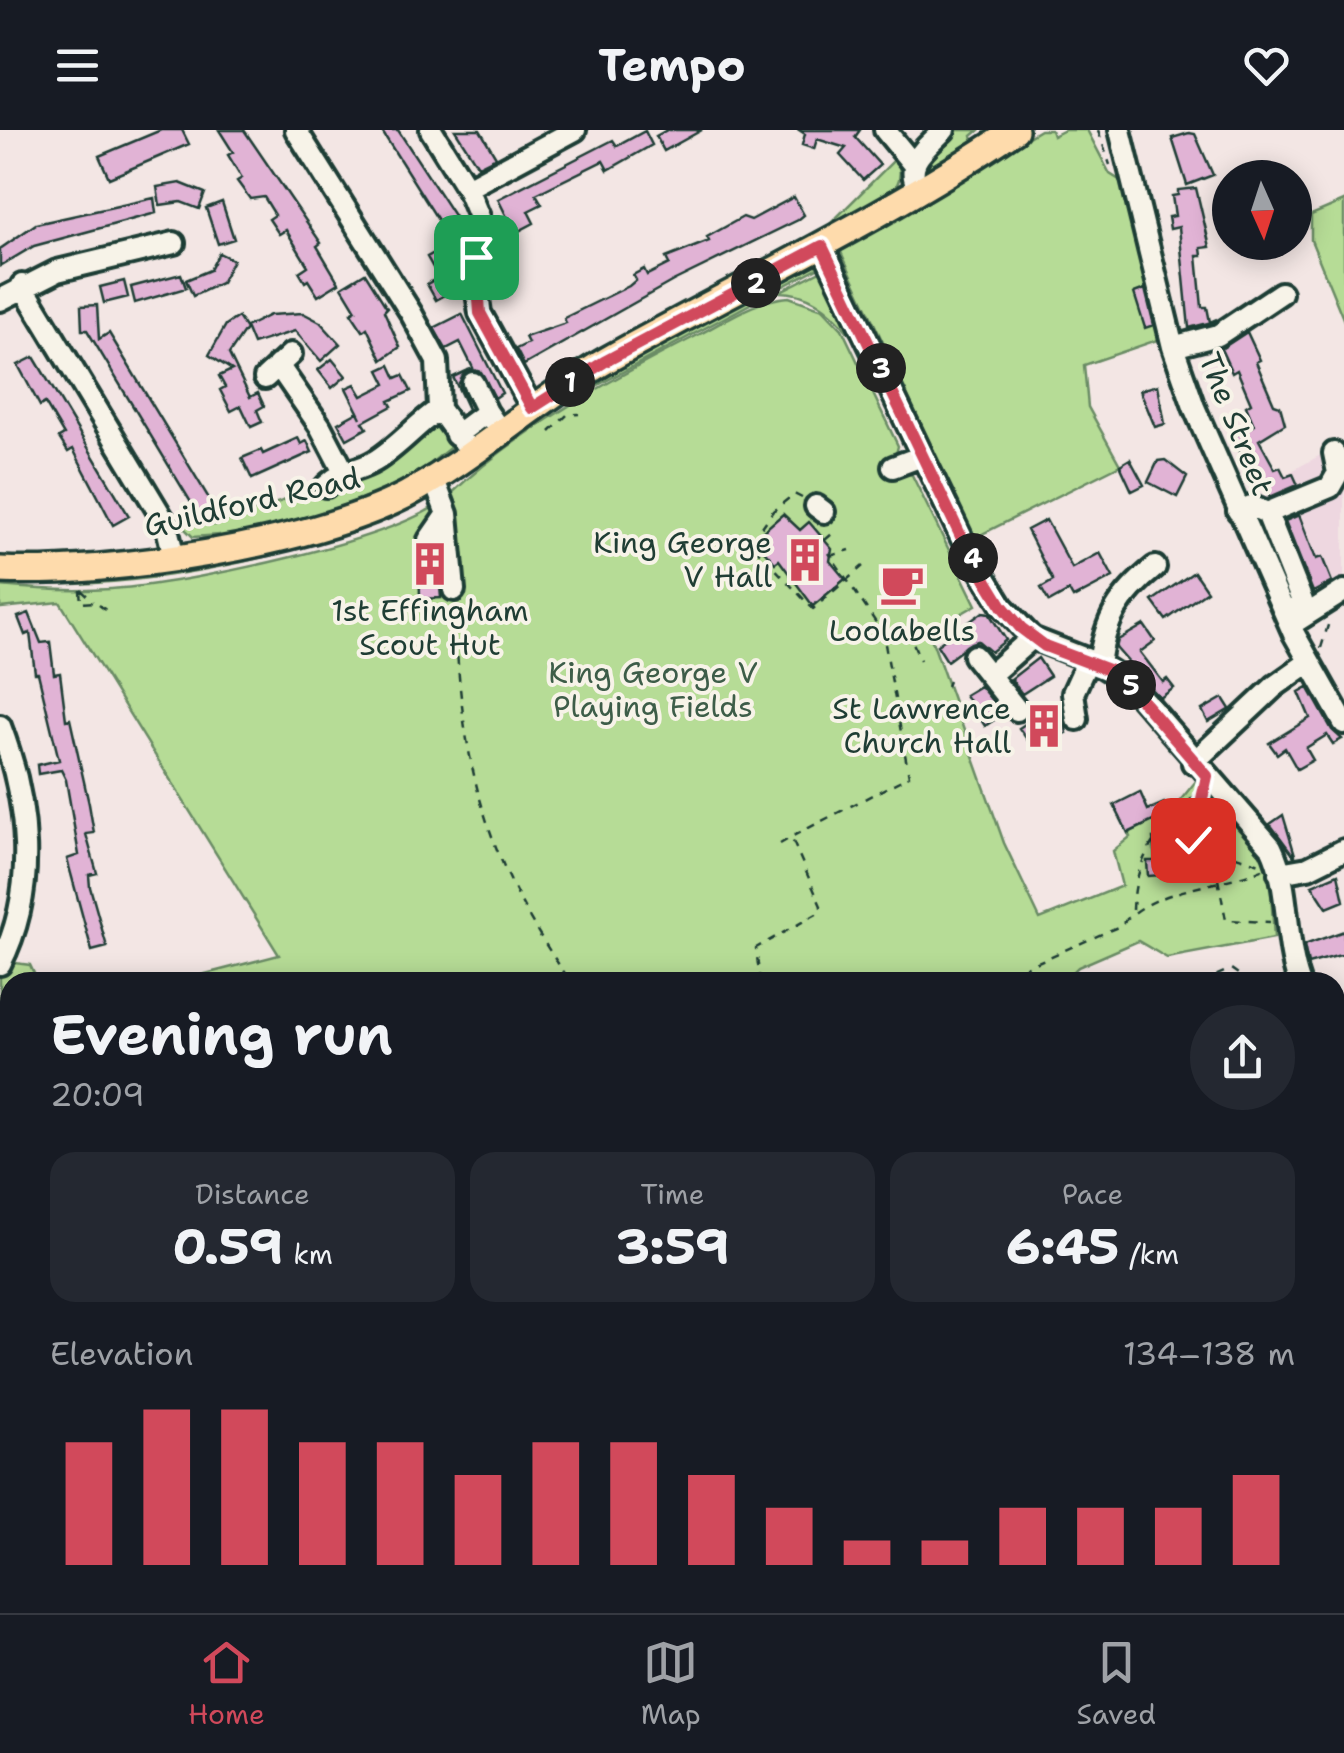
<!DOCTYPE html>
<meta charset="utf-8">
<style>
:root{--surface:#171b24;--page:#242831;--text:#f1f3f6;--muted:#9ea1a6;--line:#363941;--accent:#d1495b}
body{margin:0;font-family:"Shantell Sans",sans-serif;background:var(--page);color:var(--text);height:100vh;display:flex;flex-direction:column;font-size:38px;white-space:nowrap}
*{box-sizing:border-box;margin:0}
p{font-size:32px;color:var(--muted)}
.icon{flex:none;width:55px;height:55px;fill:none;stroke:currentColor;stroke-width:2;stroke-linecap:round;stroke-linejoin:round}
.map{position:relative;flex:1;overflow:hidden}
.drawer{position:absolute;left:0px;top:842px;width:1345px;height:642px;display:flex;flex-direction:column;background:var(--surface);border-radius:30px 30px 0 0;box-shadow:0 5px 25px #0003}
.drawer>*{flex:none}
.needle{width:65px;rotate:177deg}
.buttons{position:absolute;left:1212px;top:30px;display:grid;gap:20px}
.buttons a{display:grid;place-items:center;width:100px;height:100px;border-radius:50%;background:var(--surface);box-shadow:0 5px 25px #0003;font-size:50px}
.pin{position:absolute;display:grid;place-items:center;width:85px;height:85px;color:#fff;margin:-42px;border-radius:20px;box-shadow:0 5px 15px #0006}
.km{position:absolute;width:50px;height:50px;margin:-25px;border-radius:50%;background:#222;color:#fff;font-size:28px;line-height:50px;text-align:center}
.round{display:grid;place-items:center;flex:none;width:105px;height:105px;border-radius:52px;background:var(--page)}
.summary{display:flex;align-items:center;justify-content:space-between;height:170px;padding:0 50px}
h1{font-size:55px;font-weight:700;line-height:75px}
.figures{display:grid;grid-template-columns:repeat(3,1fr);gap:15px;height:170px;padding:10px 50px}
.figures div{display:grid;align-content:center;border-radius:25px;background:var(--page);text-align:center}
.figures b{font-size:50px;font-weight:700}
.figures small{font-size:28px;font-weight:400}
.figures p{font-size:28px}
.chart{height:280px;padding:20px 50px}
.chart p{display:flex;justify-content:space-between}
.chart svg{width:100%;height:180px;margin-top:10px;stroke:var(--accent);stroke-width:6}
header{display:flex;justify-content:space-between;align-items:center;height:130px;padding:0 50px;background:var(--surface);font-size:45px;font-weight:700}
.menu{display:flex;justify-content:space-around;align-items:center;height:140px;border-top:2px solid var(--line);background:var(--surface);font-size:28px;color:var(--muted)}
.menu a{display:grid;justify-items:center;gap:5px}
.menu .selected{color:var(--accent)}
.map>svg:first-child{display:block}
.built{fill:#eed7e0}
.green{fill:#b6dc96;stroke:#6a8c65;stroke-width:2.5}
.building{fill:#e1b3d5;stroke:#1f3d34;stroke-width:2.5}
.lines{fill:none;stroke-linecap:round;stroke-linejoin:round}
.minor-casing{stroke:#1f3d34;stroke-width:28}
.major-casing{stroke:#1f3d34;stroke-width:32}
.path{stroke:#1f3d34;stroke-width:2.5;stroke-dasharray:8 8;stroke-linecap:butt}
.minor{stroke:#f7f3e8;stroke-width:20}
.major{stroke:#fedbac;stroke-width:25}
.route-casing{stroke:#fff;stroke-width:20}
.route{stroke:#d1495b;stroke-width:12}
.labels{text-anchor:middle;stroke-width:8;stroke-linejoin:round;paint-order:stroke}
.street-label{font-size:30px;fill:#1f3d34;stroke:#f7f3e8}
.poi-label{font-size:30px;fill:#1f3d34;stroke:#f7f3e8;text-anchor:end}
.park-label{font-size:30px;fill:#3d5d48;stroke:#f7f3e8}
</style>
<header><svg class="icon" aria-label="menu" viewBox="0 0 24 24"><path d="M4 6h16M4 12h16M4 18h16"/></svg>Tempo<svg class="icon" aria-label="heart" viewBox="0 0 24 24"><path d="M12 20l-8-8c-3-5 5-10 8-4 3-6 11-1 8 4z"/></svg></header>
<div class="map">
<svg width="1344" height="1483" viewBox="0 0 1344 1483">
<rect width="100%" height="100%" fill="#f3e6e4"/>
<filter id="ink" filterUnits="userSpaceOnUse"><feTurbulence type="fractalNoise" baseFrequency=".01" numOctaves="2"/><feDisplacementMap in="SourceGraphic" scale="20" xChannelSelector="R" yChannelSelector="G"/><feConvolveMatrix kernelMatrix="1 2 1 2 8 2 1 2 1" color-interpolation-filters="sRGB"/></filter>
<g filter="url(#ink)">
<path class="built" d="M1344,312v143l-32,19 -51,-116z
M10,892v545h-1l-9,-53v-485z
M52,1475h154l-17,8h-135z"/>
<path class="green" d="M953,0h26l-7,6 2,8 -48,29 -6,-1 8,-19z
M1040,0h11l2,6 12,-6h22l23,44 19,12 37,151 -82,28 4,42 32,58 -146,73 -134,-288z
M896,28c20,41 -43,57 -72,72z
M1344,71v120l-33,-81v-25z
M809,133l12,3 -238,127 -4,-7c76,-42 157,-75 230,-123z
M826,138l83,182 -2,2c-27,-56 -55,-161 -128,-160z
M789,167l34,12 19,20 56,117 -2,8 8,18 8,3 64,130 -47,27 75,211 36,76 82,-33 -9,-35 17,-14 -2,-4 42,-20 26,-32 10,1 44,44 19,37 5,75 -107,20 -29,-17 -60,26 -15,15h-799l-5,-7 -33,7h-52l105,-27 -219,-353 -60,6v-22c40,4 82,6 122,2 69,-6 279,-47 328,-93 70,-67 162,-116 248,-160 29,-15 59,-36 91,-38z
M435,294l10,5 7,17 -21,17 19,-10 -3,7c-80,44 -161,64 -248,85l-10,-3 31,-7 -27,2 -13,-13 35,1 87,-31 11,-9 5,7 20,3 8,-4 3,-11z
M429,359l7,6c-120,61 -301,99 -436,87l108,-8z
M7,832l23,3 8,17h-28v25l-10,22v-53z
M1344,1412v71h-674l13,-8h652v-59z
M225,1475h378l-11,8h-383z"/>
<path class="building" d="M161,0h21l7,14 -80,34 -10,-22z
M219,0h25l77,113 -4,3 22,37 -21,13 -10,-16 -3,2 -6,-10 9,-6 -22,-36 -7,4 -10,-15 6,-4 -11,-18 -14,2 -13,-18 5,-3 -14,-23 5,-3z
M381,0h17l59,90 -14,8z
M455,0h25l16,27 -18,9z
M667,0h35l-38,21 -8,-15z
M799,0h61l-5,7 25,28 -17,15 -23,-25 6,-7 -29,-9 -3,10 -12,-4 3,-11z
M645,1l7,14 -44,25 -5,-9 -67,33 6,10 -14,7 6,12 -19,10 -17,-34 115,-59 4,6z
M1189,3l6,1 18,41 -26,10 -15,-47z
M180,53l25,10 -6,16 -18,-7 -21,3 -3,-18z
M1196,58l14,59 -9,1 1,8h-5l5,51h5l3,15 7,-3 -5,3 -23,6 -10,-101 -9,2 -2,-12 7,-1 -3,-20 6,-1v-5z
M794,67l10,18 -6,5 -125,61 -149,84 -8,-16 12,-6 -3,-6 41,-14 -2,-5 65,-32 7,-6 -3,-5 11,-6 3,6 22,-11 -3,-6 43,-17 -2,-4 36,-20 8,3z
M154,68l2,15 -122,33 -34,20v-17l36,-25z
M222,72l12,37 -16,5 -12,-36z
M443,118l9,17 -16,8 -9,-16z
M219,123l14,7 -12,23 -28,13 -7,-16 24,-10z
M365,143l22,35 -3,3 16,36 -18,13 -15,-32 -4,3 -12,-18 5,-3 -14,-23z
M181,144l5,14 -51,15 -4,-16z
M443,145l9,16 -16,9 -9,-16z
M124,151l4,16 -24,6 -4,-16z
M1145,159l9,36 -9,3 -11,-35z
M97,175l2,34 10,-6 104,172 -15,9 -111,-184h-5l-1,-24z
M303,183l17,9 20,22 -19,17 -26,-30 -42,13 -7,-17 24,-12z
M462,184l40,79 -7,5 -14,-26 -13,-2 -9,13 9,26 -15,-32 20,-9 -13,-26 -14,7 -12,-21z
M238,187l8,12 -17,25 21,43 8,-4 6,13 -7,4 5,12 -11,5 -10,-21 -10,5 -11,-21 5,-3 -6,-11 13,-6 -23,-15 17,-30z
M1247,202l13,28 -4,2 18,42 6,2 5,18 -26,16 16,29 5,-2 5,10 8,-3 5,11 -28,12 -39,-59 23,-13 -8,-19 5,-3 -14,-33 -5,3 -11,-24z
M34,227l95,159 -16,9 -40,-76 -5,3 -9,-14 5,-3 -19,-32 -5,3 -22,-41z
M332,229l14,17 -14,12 -14,-18z
M390,235l6,13 7,-3 8,16 -22,10 3,5 -29,16 4,6 -20,11 -9,-16 20,-11 3,6 -15,-30 9,-4 7,12 24,-12 -7,-14z
M1158,255l7,39 -10,3 -15,-37z
M298,308l3,6 6,-3 5,11 -60,27 -10,-21 19,-8 2,4z
M1130,329l14,26 -12,6 -12,-26z
M1165,330l22,17 -10,20 -29,-15 10,-21z
M783,384l17,16 9,-8 23,27 -2,12 15,18 -32,27 -34,-46 -4,3 -21,-24z
M1299,385l17,44 6,-2 10,25 -19,10 -28,-71z
M1046,390l26,48 28,-15 13,24 -40,21 -4,-7 -20,11 -8,-14 12,-7 -26,-51z
M419,419l18,2 4,47 -21,1z
M1194,442l13,19 -41,29 -14,-19z
M983,482l6,1 17,27 -15,12 -13,-11 -7,2 -24,18 -10,-16z
M29,483l12,30 9,-1 4,32 6,-1 6,47 4,-1 19,85 5,29 -8,1 11,39 -8,2 1,12 17,60 -15,4 -25,-92 12,-4 -13,-75 -5,-10 -23,4 -1,-9 22,-5 -21,-87h-3l-5,-40 -5,2 -7,-18z
M1144,495l11,16 -15,11 23,30 4,-3 7,9 -14,10 -44,-50 2,-8z
M1038,528l12,18 -28,18 -11,-15z
M980,556l23,28 -18,12 -20,-31z
M1308,557l24,43 10,9 -9,5 -6,-9 -21,13 7,12 -16,9 -12,-21 -8,6 -8,-11 41,-25 -11,-26z
M1223,568l7,11 -22,13 -6,-12z
M1048,579l15,8 4,16 -36,12 -12,-17z
M1140,662l8,18 16,-7 6,10 -42,20 -14,-28z
M1283,685l12,40 -1,1 -24,-32z
M1181,706v4h16l1,16 9,-1 1,17 -60,4 -1,-15h8l-2,-23z
M1338,744l6,27 -17,7 -15,-23z
M1344,801v23l-36,10 -4,-19z"/>
<g class="lines">
<g class="minor-casing">
<path id="minor" d="M296,0l115,183 26,48 2,48 32,44
M431,0l36,58 12,29 -4,61 5,35 52,95
M885,0l27,33
M1120,0l53,217 21,60 100,227 50,89
M467,58l108,-58
M919,60c-16,-27 6,-41 25,-60
M822,116l143,299 37,61 30,32 67,26 29,18 143,165c19,38 13,93 28,135
M22,155l144,239 8,33
M0,170l57,-29 117,-28
M1173,217l45,-12 63,-42
M278,235l42,61 23,44
M265,248l26,-24
M473,253l14,29
M456,305l31,-23 14,20
M893,337l29,-11
M433,347l14,37 7,76
M326,356c19,-18 29,-13 49,-25 23,-14 42,-37 64,-52
M816,376l8,6
M1238,381l13,-5 16,7 35,88 -14,19
M1267,383l63,-26 8,-14 -4,-20
M429,410l18,-26
M1295,492l49,-31
M974,526l43,54
M1099,534c6,-45 20,-68 56,-97
M990,545l42,-37
M1077,589l-4,-26 15,-33
M0,596c29,76 38,164 0,238
M1193,633l82,-77 34,-24
M1279,743l29,-5 36,-18
M1335,934l9,20
M0,951l10,-3
M0,995l10,29
M1335,1092l9,-4
M0,1325l10,3
M0,1417v49
M620,1483l14,-8"/>
</g>
<g class="major-casing">
<path id="major" d="M0,440c110,5 309,-25 406,-75 71,-38 131,-95 201,-135 136,-76 278,-142 408,-230"/>
</g>
<path class="path" d="M1098,0l12,35
M550,302l17,-17 12,-1
M802,368l-8,-4 -21,17 -22,32 62,66 50,-43
M825,410l7,-6
M830,426l20,-6
M80,460l1,13 14,-1 12,9
M81,460l12,11
M455,479c5,148 28,251 116,373
M885,503l27,7 8,20
M1321,518l8,-26
M947,556l2,-5
M1193,705l19,13 48,16
M1193,710l8,-50
M780,714l10,-6
M1212,718l14,72 44,2
M1133,780c2,-56 28,-84 67,-119
M760,852l-4,-34 64,-36 1,-6 -30,-69 118,-61 -26,-143 -54,-80
M992,852l128,-56c34,-39 96,-38 143,-57
M1202,852l29,-13 10,7 -2,6
M1335,987l9,-5
M452,1475l7,8
M1050,1475l3,8
M196,1483l17,-8"/>
<use href="#minor" class="minor"/>
<use href="#major" class="major"/>
</g>
</g>
<g class="lines" filter="url(#ink)">
<g class="route-casing">
<path id="route" d="M476,127l4,56 52,95 72,-46 218,-116 143,299 37,61 19,22 24,18 74,28 88,102 -14,64"/>
</g>
<use href="#route" class="route"/>
</g>
<defs>
<g id="building-bare" transform="scale(3.45)"><path d="M-4-6H4V6H1V3H-1V6H-4ZM-2.5-4.3h1.7v1.8h-1.7ZM.8-4.3h1.7v1.8H.8ZM-2.5-1h1.7V.8h-1.7ZM.8-1h1.7V.8H.8Z" fill="#d1495b" stroke="#f7f3e8" stroke-width="2.5" paint-order="stroke"/></g>
<g id="cafe-bare" transform="scale(3.45)"><path d="M-5.5-4.5H6V0H3Q3 3.5 0 3.5H-2.5Q-5.5 3.5-5.5 0ZM3-3.2v2h1.7v-2ZM-6 4.5H4V6H-6Z" fill="#d1495b" stroke="#f7f3e8" stroke-width="2.5" paint-order="stroke"/></g>
</defs>
<g fill-rule="evenodd">
<use href="#building-bare" x="805" y="430"/>
<use href="#building-bare" x="430" y="434"/>
<use href="#cafe-bare" x="902" y="454"/>
<use href="#building-bare" x="1044" y="596"/>
</g>
<g class="labels">
<g class="street-label">
<text transform="translate(1236 294) rotate(68)" y="10">The Street</text>
<text transform="translate(252 372) rotate(-13)" y="10">Guildford Road</text>
</g>
<g class="poi-label">
<text x="772" y="423">King George<tspan x="772" dy="34">V Hall</tspan></text>
<text x="430" y="491" text-anchor="middle">1st Effingham<tspan x="430" dy="34">Scout Hut</tspan></text>
<text x="902" y="511" text-anchor="middle">Loolabells</text>
<text x="1011" y="589">St Lawrence<tspan x="1011" dy="34">Church Hall</tspan></text>
</g>
<g class="park-label">
<text x="653" y="553">King George V<tspan x="653" dy="34">Playing Fields</tspan></text>
</g>
</g>
</svg>
<div class="buttons">
<a><svg class="needle" viewBox="-14 -14 28 28"><path d="M0-13l5 13h-10z" fill="#e53935"/><path d="M0 13l5-13h-10z" fill="#9ea1a6"/></svg></a>
</div>
<div class="pin" style="left:476px;top:127px;background:#1e9e55"><svg class="icon" aria-label="arrive" viewBox="0 0 24 24"><path d="M6 21V4h12l-3 4 3 4H6"/></svg></div>
<div class="pin" style="left:1193px;top:710px;background:#d93025"><svg class="icon" aria-label="check" viewBox="0 0 24 24"><path d="M5 12l5 5 9-10"/></svg></div>
<b class="km" style="left:570px;top:252px">1</b>
<b class="km" style="left:756px;top:153px">2</b>
<b class="km" style="left:881px;top:238px">3</b>
<b class="km" style="left:973px;top:428px">4</b>
<b class="km" style="left:1131px;top:555px">5</b>
<section class="drawer">
<div class="summary"><div><h1>Evening run</h1><p>20:09</p></div><a class="round"><svg class="icon" aria-label="share" viewBox="0 0 24 24"><path d="M12 15V3M7 8l5-5 5 5M5 13v7h14v-7"/></svg></a></div>
<div class="figures">
<div><p>Distance</p><b>0.59<small> km</small></b></div>
<div><p>Time</p><b>3:59</b></div>
<div><p>Pace</p><b>6:45<small> /km</small></b></div>
</div>
<div class="chart"><p><span>Elevation</span>134–138 m</p>
<svg viewBox="0 0 160 44" preserveAspectRatio="none"><path d="M5 44V14M15 44V6M25 44V6M35 44V14M45 44V14M55 44V22M65 44V14M75 44V14M85 44V22M95 44V30M105 44V38M115 44V38M125 44V30M135 44V30M145 44V30M155 44V22"/></svg>
</div>
</section>
</div>
<nav class="menu">
<a class="selected"><svg class="icon" aria-label="home" viewBox="0 0 24 24"><path d="M3 11l9-7 9 7M6 9v11h12V9"/></svg>Home</a>
<a><svg class="icon" aria-label="map" viewBox="0 0 24 24"><path d="M3 6l6-2 6 2 6-2v14l-6 2-6-2-6 2zM9 4v14M15 6v14"/></svg>Map</a>
<a><svg class="icon" aria-label="saved" viewBox="0 0 24 24"><path d="M7 4h10v16l-5-4-5 4z"/></svg>Saved</a>
</nav>
